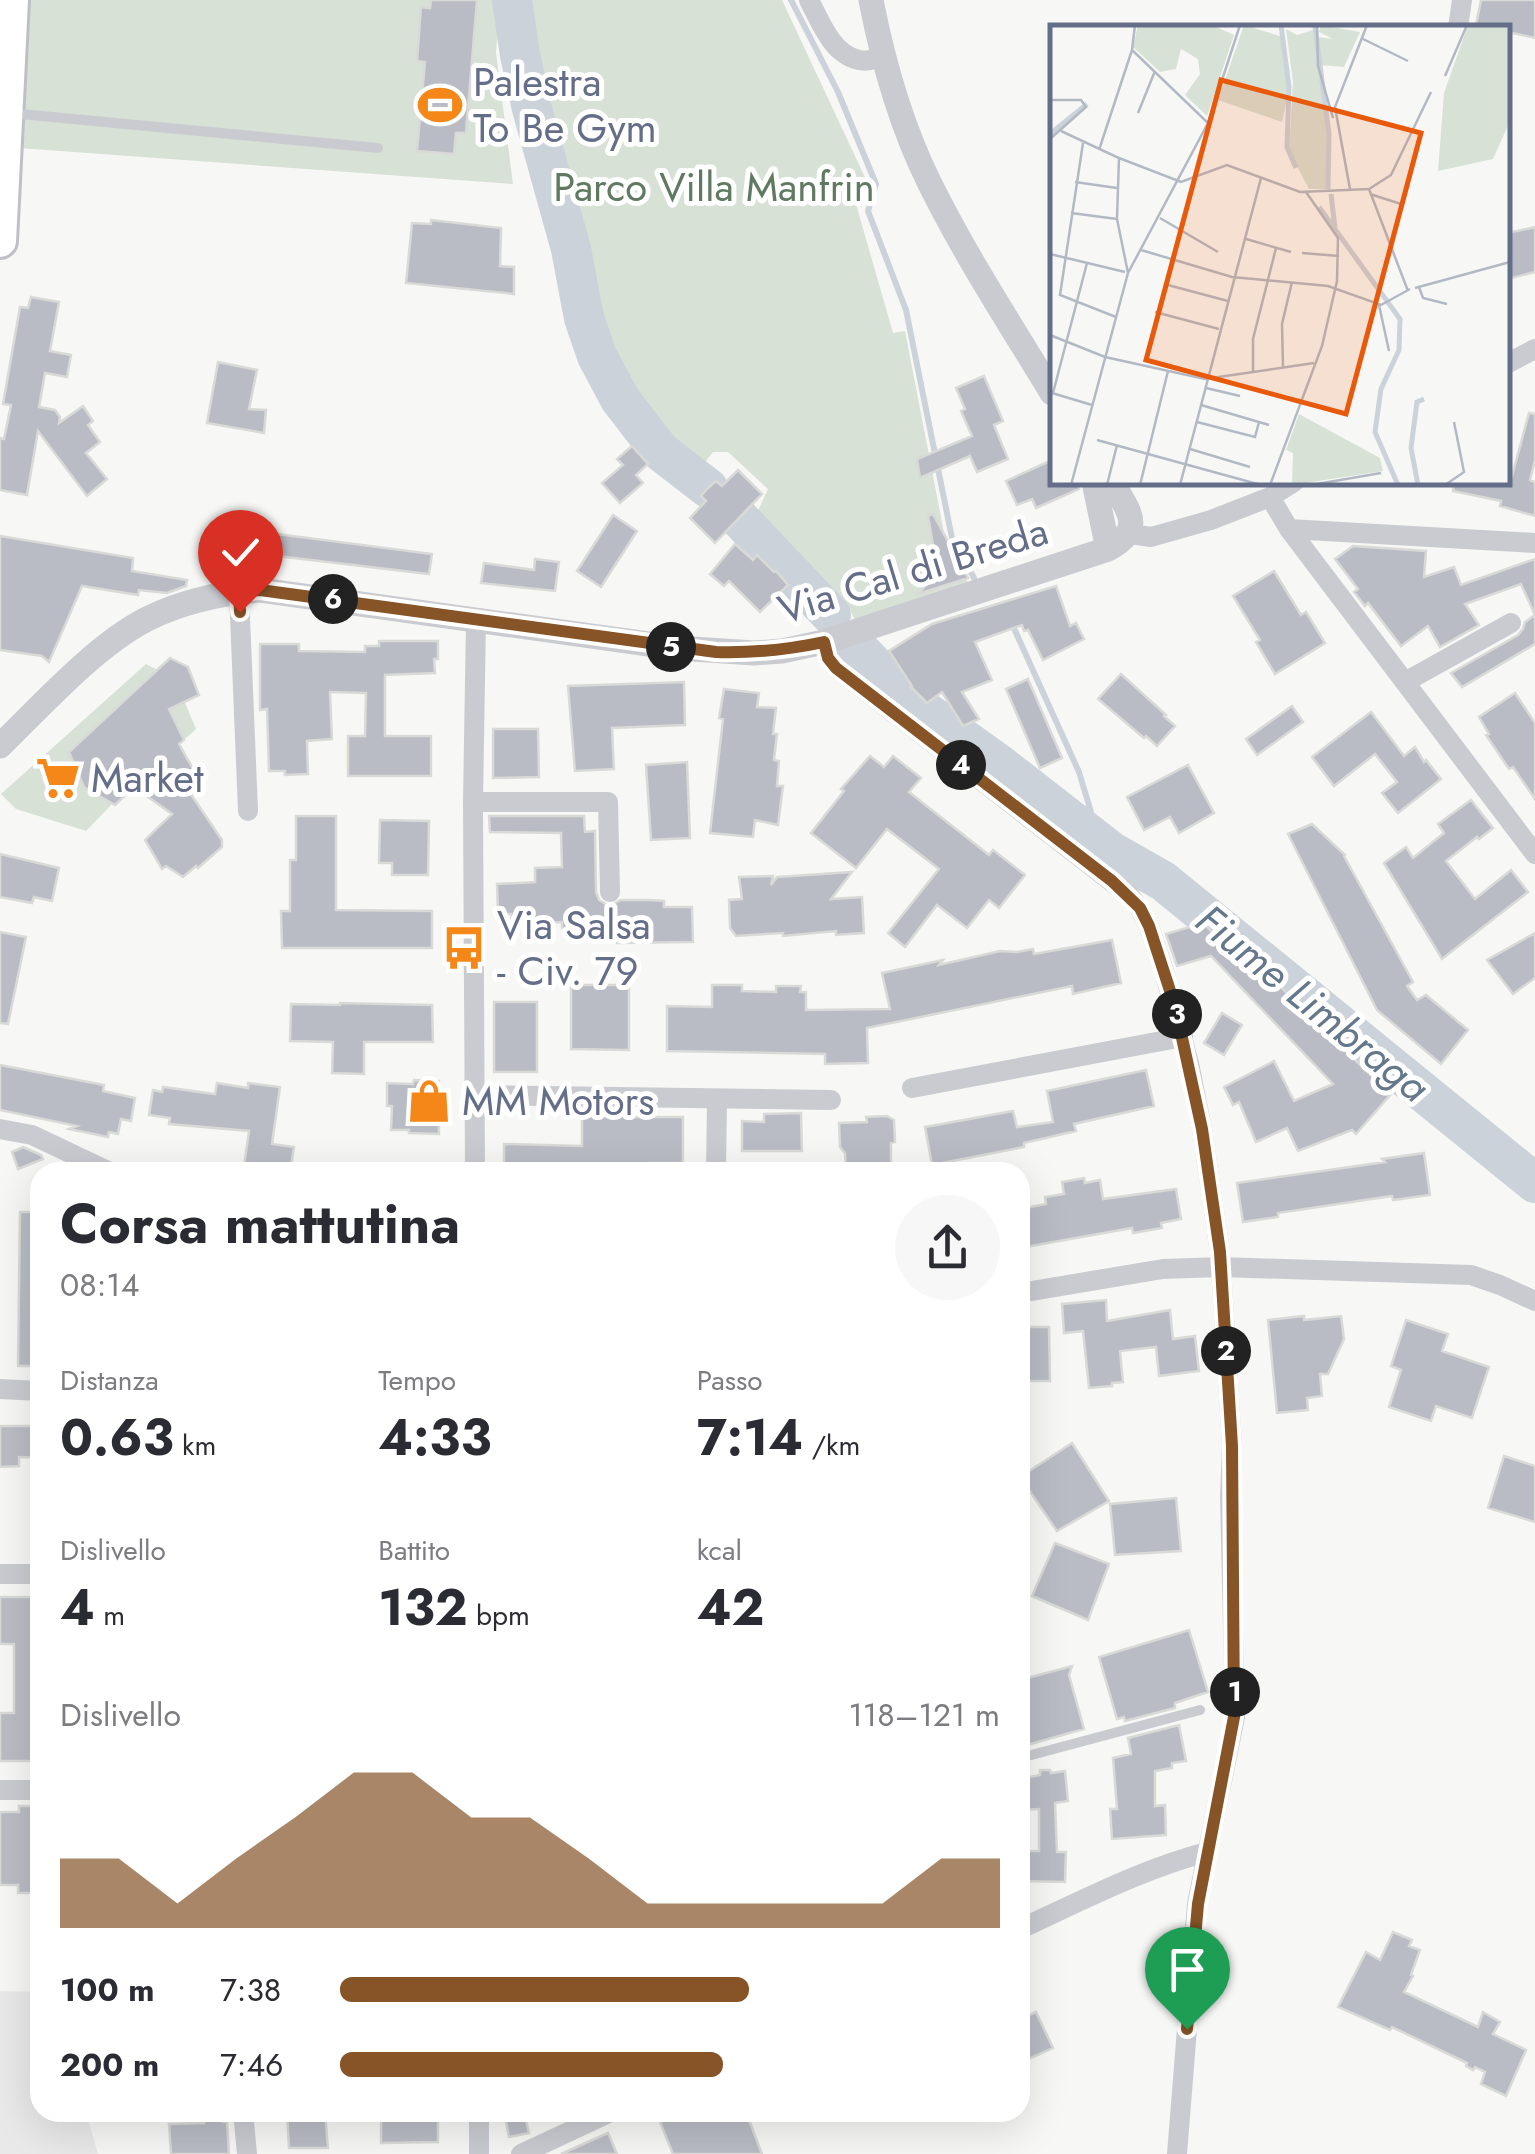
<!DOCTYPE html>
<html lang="it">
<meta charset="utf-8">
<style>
:root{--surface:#fff;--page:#f7f7f7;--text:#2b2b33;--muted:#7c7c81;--accent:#865427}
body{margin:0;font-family:Jost,sans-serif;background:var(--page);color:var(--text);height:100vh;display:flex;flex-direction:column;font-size:38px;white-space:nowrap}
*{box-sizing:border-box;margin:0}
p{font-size:32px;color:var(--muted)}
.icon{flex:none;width:55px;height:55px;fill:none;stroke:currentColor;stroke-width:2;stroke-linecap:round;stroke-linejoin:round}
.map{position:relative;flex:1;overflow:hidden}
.sheet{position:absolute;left:30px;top:1162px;width:1000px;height:960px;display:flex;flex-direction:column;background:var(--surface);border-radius:30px;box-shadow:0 10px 40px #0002}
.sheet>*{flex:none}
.pin{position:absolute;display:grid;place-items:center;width:85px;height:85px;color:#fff;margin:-102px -42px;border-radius:50% 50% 50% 0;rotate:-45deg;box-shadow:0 0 10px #0007}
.pin .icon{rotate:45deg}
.km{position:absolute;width:50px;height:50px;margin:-25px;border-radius:50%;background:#222;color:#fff;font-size:28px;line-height:50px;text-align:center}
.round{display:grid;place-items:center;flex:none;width:105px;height:105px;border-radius:52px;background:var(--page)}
.overview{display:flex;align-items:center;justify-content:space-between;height:170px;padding:0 30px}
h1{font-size:55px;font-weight:700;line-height:75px}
.figures{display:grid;grid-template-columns:repeat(3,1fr);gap:15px;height:170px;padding:10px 30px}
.figures div{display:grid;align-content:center}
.figures b{font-size:50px;font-weight:700}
.figures small{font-size:28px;font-weight:400}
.figures p{font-size:28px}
.chart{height:280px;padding:20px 30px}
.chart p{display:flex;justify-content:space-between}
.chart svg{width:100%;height:180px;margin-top:10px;fill:var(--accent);opacity:.7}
ul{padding:0 30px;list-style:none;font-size:32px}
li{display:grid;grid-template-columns:160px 120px 1fr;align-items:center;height:75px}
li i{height:25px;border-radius:12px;background:var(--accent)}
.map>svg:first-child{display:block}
.built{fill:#e8e9e8}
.green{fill:#d7e1d5}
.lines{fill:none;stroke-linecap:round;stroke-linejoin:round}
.stream{stroke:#ccd2d9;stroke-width:6}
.river{stroke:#ccd2d9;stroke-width:40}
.building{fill:#b9bcc4;stroke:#d9dad7;stroke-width:2.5}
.primary-casing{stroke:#bec0c5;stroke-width:38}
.service{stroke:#cacbd0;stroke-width:10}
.minor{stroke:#cacbd0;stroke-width:20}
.tertiary{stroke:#cacbd0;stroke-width:25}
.primary{stroke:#fff;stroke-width:32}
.route-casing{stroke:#fff;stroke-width:20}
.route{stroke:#865427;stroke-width:12}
.labels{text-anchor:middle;stroke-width:10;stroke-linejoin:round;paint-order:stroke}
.poi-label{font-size:40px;fill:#646e89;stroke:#fff;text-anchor:start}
.park-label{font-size:40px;fill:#607a61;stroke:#fff}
.street-label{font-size:40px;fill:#646e89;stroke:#fff}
.water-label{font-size:42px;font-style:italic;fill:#64778b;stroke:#fff}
.inset-river{fill:none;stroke:#ccd2d9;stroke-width:5}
.inset-road{fill:none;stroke:#b3b9c4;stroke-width:2.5}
.view{fill:#e8590c;fill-opacity:0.15;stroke:#e8590c;stroke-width:5}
.inset-edge{fill:none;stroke:#646e89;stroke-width:5}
</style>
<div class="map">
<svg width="1535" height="2154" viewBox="0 0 1535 2154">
<rect width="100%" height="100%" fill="#f7f8f5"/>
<path class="built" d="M0,1991l40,1v120l46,1 12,41h-98z"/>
<path class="green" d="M26,0h474l-4,53 17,131 -494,-36z
M525,0h257l88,188 -16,9 39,136 12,-2 41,212 22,40 -113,38 -5,-12 -14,4 -80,-98 12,-26 -40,-37h-15l-13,17 -79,-89 -24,-81 -19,-78 -43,-138 -12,-65z
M146,664l29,15 21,50 -12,11 -15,-31 -33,-19 -67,62 15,35 28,17 -26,27 -70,-22 -15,-15z"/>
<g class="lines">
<path class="stream" d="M791,0l47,92 38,92 -8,27 38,99 46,228 22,40
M1012,624l67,148 21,70"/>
<path class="river" d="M512,0l8,55 12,54 39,140 13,69 13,38 23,43 40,52 48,37
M739,518l92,97
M854,644l47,50 98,70 113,88 51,29 372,302"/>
</g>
<path class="building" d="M431,0h46l-11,133h-10l-2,21 -37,-3 8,-89 -8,-1 4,-54 9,1z
M1481,0h54v38l-27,-6v-4l-32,-3z
M431,220l70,8 -1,38 14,1v27l-108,-11 6,-60 19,1z
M1535,227v45l-27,7v-46z
M31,297l28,5 -9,49 21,4 -4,22 -22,-4 -6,34 16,3 5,7 -1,6 24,-17 10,15 -5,4 12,17 -14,11 21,26 -20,17 -49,-65 -11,64 -27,-5v-52l4,1 7,-34 -8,-1 17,-97 8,1z
M218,362l39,8 -8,39 17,1 -2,23 -57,-10z
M984,376l19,45 -9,4 14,34 -31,13 -7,-16 -50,22 -3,-19 55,-23 -11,-25 4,-2 -9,-21z
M1529,413l6,1v46l-5,20 5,2v34l-35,-10 1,-5 -48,-10 1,-9h54l1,-7 3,1z
M632,446l16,18 -12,11 7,8 -23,20 -18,-20 21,-18 -6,-6z
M1052,460v22h26l1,7 -43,19 -4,-9 -15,6 -11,-24z
M738,470l24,24 -47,49 -25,-25 16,-17 -5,-5 7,-8 8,-7 6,5z
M933,514l35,64 -50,16 17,-19 2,-7 -9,-52z
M613,515l24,16 -36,56 -24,-16z
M237,518h17v13l178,23 -3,20 -195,-23z
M0,536l133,22 -1,13 55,9 -1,6 -19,7 -28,-3 -1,5 -56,-9 -33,76 -7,-6 -42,-6z
M735,544l18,16 4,-5 17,17 2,-1 12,14 -28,27 -31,-31 -5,5 -14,-12z
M1353,546l73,5 -2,26 30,-10 7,18 74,-26v85l-73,43 -11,-14 67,-38 5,-6 2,-7 10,-7 -14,-31 -56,20 14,21 -39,22 -12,-21 -27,20 -33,-43 -3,3 -11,-14 4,-3 -23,-30z
M535,559l24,3 -4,29 -74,-8 3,-20 50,7z
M1274,571l27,44 5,-3 19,31 -50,31 -19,-32 4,-2 -27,-44z
M1056,586l14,40 6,-3 8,16 -41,21 -15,-30 -4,1 -2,-6 -47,17 17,38 -30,12 17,27 -16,7 -21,-34 -15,11 -16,-16 1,-1 -23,-35 43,-27z
M379,641h59v18h-4l1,14 -50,2v61h46v40h-83v-40h17l1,-43 -36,-1 2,47 -25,2 1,33 -23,1v-4h-16l-2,-62 -7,1v-66h39v7l66,1v-6h14z
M170,658l18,9 11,28 -30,14 15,31 -5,4 14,25 -3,3 11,13 -9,11 30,44v7l-24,21 -2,-2 -13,11 -17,-11 -4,3 -17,-29 27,-26 -38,-27 -19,18 -31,-18 -15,-35z
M1121,674l45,41 -2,1 11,10 -18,20 -11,-10 -2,2 -46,-39z
M1028,679l34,79 -22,10 -34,-79z
M684,682l1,43 -73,3 2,41 -39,2 -7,-85z
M724,689l35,4 -2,14 19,1 -3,26h4l-3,26 5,1 -2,25h6l-5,39 -23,-5 -2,17 -43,-4 13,-114 -4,-1z
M1515,693l20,30v76l-22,-32 -4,2 -23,-34 3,-1 -10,-17z
M1292,706l11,16 -46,33 -11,-16z
M1371,712l33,44 11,-9 9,15 2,-2 15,19 -43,34 -16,-20 15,-11 -22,-28 -41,32 -22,-29z
M493,729h45l1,48 -46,1z
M870,756l14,11 9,-11 28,22 -12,14 80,63 4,-5 32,25 -26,33 -10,-8 -22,28 -30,-23 -32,42 -17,-14 51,-64 -52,-40 -31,39 -45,-35 33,-42 -3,-2z
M687,762l3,76 -39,2 -5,-75z
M1188,765l26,48 -35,20 -9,-16 -26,13 -17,-33z
M1471,800l22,28 -14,11 -2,-2 -31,24 29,38 36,-29 17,22 -86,67 -58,-96 22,-16 7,11 31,-25 -6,-9z
M296,816h40v94l96,1v37h-150l-1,-37h9v-51h6z
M489,816h95l1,16 10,-1 1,61 3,8 10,6 12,-6h28l15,1v6h28l1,35 -76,1v-16l-55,1v-6l-26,1v-4l-25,1v-6h-13l-1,-30 38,-2v-14l27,-1 -1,-34 -71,-1z
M380,820l49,1 -1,54h-36v-12h-13z
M1312,824l33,31 -1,1 69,126 -6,4 10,14 9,-5 42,35 -27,34 -64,-54 -89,-176z
M0,854l59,14 -7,33 -18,-4 -2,6 -32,-6z
M852,872l-21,27 31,-2 2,36 -28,2v-4l-53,5v-3l-47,3 -6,-8 -1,-28 13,-1 -3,-22 34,-1 -2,9 6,-8z
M1203,923l65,62 6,-5 40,41 3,-3 39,38 -2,3 37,35 -35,40 -4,-4 -54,21 -11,-23 -31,14 -17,-40 -6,3 -9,-18 50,-26 20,40 39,-17 -122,-128 -34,10 -11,-32z
M0,932l26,5 -18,87 -8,-1z
M1535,933v45l-22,16 -26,-34z
M1112,940l9,43 -48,11 -1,-8 -205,42 1,35 -43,1v-10l-158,-3v-45l45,1v-22h30v6l34,1v-6h25l-1,6h6v18l84,-1 -8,-36 61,-13 -4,5 61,-14 17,1 16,-3 1,5z
M571,985h58v65l-58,-1z
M494,1002h43v70h-43z
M340,1003l92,2 1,37h-69v32l-32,-1 1,-31 -43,-1 1,-37 49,1z
M1222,1013l20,12 -18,30 -20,-12z
M0,1065l104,20 -1,6 32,7 -4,23 -10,-2 -3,15 -9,-2 -1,5 -39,-8 8,-3 -77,-16z
M1146,1070l8,36 -80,18 2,7 -52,12v4l-92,18 -7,-38 88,-16 4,16 36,-5 -6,-31z
M414,1080l25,1v53l-30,-1v-3h-18l1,-24h-5v-23l26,1z
M217,1083l31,5v-5l32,4 -8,57 22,3 -4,25h-44l1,-5 -3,-1 5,-35 -80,-7 1,-6 -21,-3 4,-25 9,2 1,-5 52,7z
M582,1110l43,1v6h58v46h-33v9h-33v-3h-67v3h-46v-28l78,2z
M801,1113l1,38h-60v-30l22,1v-8z
M887,1116l7,4 1,22 -4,1v29h-45l-1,-19 -5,-6 -1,-24 28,-1 -1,-5z
M23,1147l18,8 2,4 -25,10 -6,-17z
M1424,1153l6,42 -37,5 -1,-4 -114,17v4l-35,5 -6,-39 148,-21 -3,-3z
M1084,1178l1,5 15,-3 3,19 73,-10 5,30 -20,4 1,5 -29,5 -1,-5 -112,20v-39l26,-5 -1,-7 19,-3 -2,-12z
M20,1212h20v154h-22z
M1106,1300l1,21 63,-11 3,29 22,-3 4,35 -40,5 -3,-29 -36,4 3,31 -11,1v3l-23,2 -6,-57 -19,2 -2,-29z
M1304,1316v4l37,-4 3,23 -16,35h-8l2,22 -15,2 1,12 -31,3 -9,-93z
M1406,1320l42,14 -6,17 47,16 -17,51 -36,-12 -5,15 -42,-14 12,-37 -10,-4z
M1020,1327h29l1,54h-30z
M0,1426h40v32l-21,-1v9l-19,1z
M1072,1443l37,58 -52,30 -37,-54z
M1504,1456l31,10v56l-47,-14z
M1176,1498l5,53 -66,4 -5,-51z
M1055,1543l54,21 -21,56 -56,-24z
M0,1597h40v164h-40v-48h14v-69h-14z
M1189,1630l19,62 -33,11v5l-50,13 -1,-4 -7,2 -18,-62z
M1072,1666l-3,9 15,54 -64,18v-67z
M1179,1725l7,36 -14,2v5l-17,3v35l10,-1 1,30 -54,4 -2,-30h7l-4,-51 18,-4 -3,-16z
M1040,1770h10l1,3 14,-2 3,30 -13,2 2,49h9l-1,30 -45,-1v-30h19v-42l-19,1v-31l20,-4z
M19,1806h21v87h-22v-8h-18v-73h19z
M1393,1932l19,8 -3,6 11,4 -9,25 2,1 -9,16 74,35 5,-15 17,10 -7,12 33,16 -20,46 -25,-12 4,-12 -10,-5 -2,3 -7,-4 1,-3 -75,-36 -2,3 -52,-23 28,-55 14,8z
M1036,2012l17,36 -33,15v-44z
M203,2112h20v10h4l2,32h-58l-2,-30 35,-1z
M287,2112h38l3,36h-39z
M385,2112h53v30l-57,1v-25h4z
M504,2112h20l5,21 -20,4z
M682,2112h64l16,42h-89l-13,-32z
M608,2133l9,21h-56z"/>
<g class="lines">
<g class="primary-casing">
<path id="primary" d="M0,241l12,-241"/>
</g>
<path class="service" d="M10,113l368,35
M1020,1758l180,-48"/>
<path class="minor" d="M809,0c12,23 23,54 50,60 7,2 16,-1 24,-3
M1458,28l4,-28
M1508,363l27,-14
M1270,497l19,32 246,325
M1289,529l246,14
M1130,534l21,3 60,-17 59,-23 24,-15
M239,592l9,219
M824,642l5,16 7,10 294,228 10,13 9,17 15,45 25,92 13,66 18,123 12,194 -2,51 5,220 -38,187 -20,250
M1405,682l106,-59
M473,802h135l2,90
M912,1088l271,-51
M474,1095l357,5
M0,1129l32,6 78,37
M475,1172l-2,-370 3,-183
M716,1172l1,-72
M1020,1293l143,-24 58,-2 250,8 29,10 35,16
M0,1389l40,2
M0,1574h40
M0,1790h40
M1020,1929c61,-28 122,-60 187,-77
M243,2112l4,42
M479,2112v42
M521,2154l90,-42"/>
<path class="tertiary" d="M871,0c12,62 30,125 58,182 36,73 81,142 123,211
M1094,482l14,67
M0,746c42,-41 96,-101 147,-127 36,-18 74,-26 113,-29l417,58 77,5 28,-2 42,-9 284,-93c37,-20 22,-36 4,-67"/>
<use href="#primary" class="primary"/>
</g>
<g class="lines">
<g class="route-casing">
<path id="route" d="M240,612l-1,-20 21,-2 456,62c37,1 71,-2 108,-10l4,16 8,10 276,213 28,27 9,18 26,80 27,123 18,123 12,194 2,271 -36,187 -11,125"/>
</g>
<use href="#route" class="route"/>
</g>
<defs>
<g id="stadium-bare" transform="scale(3.45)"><path d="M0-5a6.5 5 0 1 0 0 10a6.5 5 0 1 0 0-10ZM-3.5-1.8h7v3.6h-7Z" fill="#f58718" stroke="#fff" stroke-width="2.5" paint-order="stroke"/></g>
<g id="supermarket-bare" transform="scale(3.45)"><path d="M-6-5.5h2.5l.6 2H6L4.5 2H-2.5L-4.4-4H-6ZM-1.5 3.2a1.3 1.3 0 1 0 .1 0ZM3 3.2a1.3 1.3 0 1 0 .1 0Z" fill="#f58718" stroke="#fff" stroke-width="2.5" paint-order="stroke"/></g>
<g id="bus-bare" transform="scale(3.45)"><path d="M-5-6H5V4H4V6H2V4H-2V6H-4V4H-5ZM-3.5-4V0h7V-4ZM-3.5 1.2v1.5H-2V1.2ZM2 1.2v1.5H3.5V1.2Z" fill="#f58718" stroke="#fff" stroke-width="2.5" paint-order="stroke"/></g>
<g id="shop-bare" transform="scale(3.45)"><path d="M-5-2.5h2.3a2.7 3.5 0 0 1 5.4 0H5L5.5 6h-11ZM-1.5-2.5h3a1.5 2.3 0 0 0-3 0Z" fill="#f58718" stroke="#fff" stroke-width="2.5" paint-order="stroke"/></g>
</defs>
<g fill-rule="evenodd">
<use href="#stadium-bare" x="440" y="105"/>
<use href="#supermarket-bare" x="58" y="778"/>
<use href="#bus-bare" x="464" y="948"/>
<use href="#shop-bare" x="429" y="1101"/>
</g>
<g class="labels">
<g class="poi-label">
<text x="473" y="96">Palestra<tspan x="473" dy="46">To Be Gym</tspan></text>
<text x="91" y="792">Market</text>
<text x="497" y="939">Via Salsa<tspan x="497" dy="46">- Civ. 79</tspan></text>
<text x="462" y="1115">MM Motors</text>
</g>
<g class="park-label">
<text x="714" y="201">Parco Villa Manfrin</text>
</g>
<g class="street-label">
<text transform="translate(913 570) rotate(-17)" y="14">Via Cal di Breda</text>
</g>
<g class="water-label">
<text transform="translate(1313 1003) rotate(39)" y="15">Fiume Limbraga</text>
</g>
</g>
<g transform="translate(1050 25)">
<rect width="460" height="460" fill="#f7f8f5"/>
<path d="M88,0h74l22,10 -27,81 -22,-21 15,-21 -2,-15 -17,-10 -5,20 -16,3 -27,-25zM194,0l39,12 5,57 -6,28 -64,-22zM271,0l39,7 -16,35 -26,-2v-28l15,2 -14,-7zM418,0h42v96l-17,38 -55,12 6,-78zM236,4l11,6 16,-5 15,105 -1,54h-18l-20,-38 4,-69zM249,389l81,44 3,13 -91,14 1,-32 -7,-3z" fill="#d7e1d5"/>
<path class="inset-river" d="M231,0l8,62 -2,60 9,21M265,2l14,107 -1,55M0,109l37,-30M281,169l4,34M269,182l81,112 -1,31 -18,39 -6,43 23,53M368,460l-7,-37 6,-46 7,-3"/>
<path class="inset-road" d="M85,0l-3,25 76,73M267,0l1,41 15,52M311,13l47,23M395,51l22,-51M0,75h31l5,7 -36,32M88,88l17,-42M11,106l58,27 -2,61 11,54M33,118l-23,152 56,22M49,125l33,-100M69,133l62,24 46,-17 73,27 69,-3 22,-14 40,-83M25,157l42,6M300,164l-15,-82 32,-82M319,164l39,102M320,169l34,11M21,188l46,6M110,193l58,34M196,214l45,13M91,225l91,27 96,9 53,19 29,-16M252,228l37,3M0,229l75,18M114,259l64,17M369,262l4,11 24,6M365,263l95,-26M329,280l10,46M105,287l64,17M0,310l55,22 100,22 109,-16M233,342l-1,-43 10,-42M203,347v-33l23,-91M156,363l34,8M2,368l40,12M3,368l34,-130M151,380l68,20M147,397l58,15 4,-15M47,415l164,45M140,424l60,18M21,460l57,-212 80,-150 32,-98M57,460l10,-40M90,460l28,-114M130,460l81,-307M220,460l52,-139 15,-65 1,-43 -32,-46M261,460l70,-12M395,460l19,-13 -10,-50"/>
<path class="view" d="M171,55l200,53 -75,281 -200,-54z"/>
<rect width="460" height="460" class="inset-edge"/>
</g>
</svg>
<div class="pin" style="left:1187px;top:2029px;background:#1e9e55"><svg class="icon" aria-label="arrive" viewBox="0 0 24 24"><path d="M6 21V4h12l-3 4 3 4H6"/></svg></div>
<div class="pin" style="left:240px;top:612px;background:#d93025"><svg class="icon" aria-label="check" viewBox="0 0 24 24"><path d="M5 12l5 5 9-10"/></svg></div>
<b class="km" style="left:1235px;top:1692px">1</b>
<b class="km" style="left:1226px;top:1351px">2</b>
<b class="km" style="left:1177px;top:1014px">3</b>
<b class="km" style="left:961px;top:765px">4</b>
<b class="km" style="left:671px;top:647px">5</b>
<b class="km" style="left:333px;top:599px">6</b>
<section class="sheet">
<div class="overview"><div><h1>Corsa mattutina</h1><p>08:14</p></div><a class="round"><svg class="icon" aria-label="share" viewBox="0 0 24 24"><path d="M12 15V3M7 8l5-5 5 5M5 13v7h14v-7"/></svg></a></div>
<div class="figures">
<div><p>Distanza</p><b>0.63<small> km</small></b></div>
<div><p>Tempo</p><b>4:33</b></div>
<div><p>Passo</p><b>7:14<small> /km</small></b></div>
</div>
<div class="figures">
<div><p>Dislivello</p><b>4<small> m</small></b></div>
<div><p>Battito</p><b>132<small> bpm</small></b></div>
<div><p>kcal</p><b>42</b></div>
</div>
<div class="chart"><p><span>Dislivello</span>118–121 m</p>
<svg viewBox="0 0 160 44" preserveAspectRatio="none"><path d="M0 44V27L10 27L20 38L30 27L40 17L50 6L60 6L70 17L80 17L90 27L100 38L110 38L120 38L130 38L140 38L150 27L160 27V44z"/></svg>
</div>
<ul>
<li><b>100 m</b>7:38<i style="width:62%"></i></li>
<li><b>200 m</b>7:46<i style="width:58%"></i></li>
</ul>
</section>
</div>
